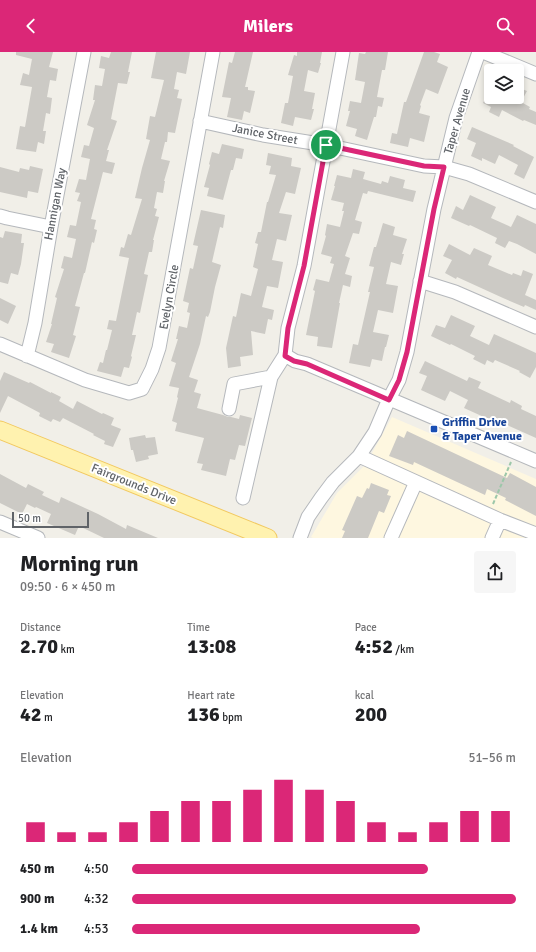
<!DOCTYPE html>
<meta charset="utf-8">
<style>
:root{--surface:#fff;--page:#f6f6f6;--text:#202124;--muted:#757577;--accent:#db2777}
body{margin:0;font-family:Signika,sans-serif;background:var(--page);color:var(--text);height:100vh;display:flex;flex-direction:column;font-size:15px;white-space:nowrap}
*{box-sizing:border-box;margin:0}
p{font-size:13px;color:var(--muted)}
.icon{flex:none;width:22px;height:22px;fill:none;stroke:currentColor;stroke-width:2;stroke-linecap:round;stroke-linejoin:round}
.map{position:relative;height:486px;overflow:hidden}
.details{display:flex;flex-direction:column;background:var(--surface);flex:1}
.details>*{flex:none}
.tools{position:absolute;left:484px;top:12px;display:grid;gap:8px}
.tools a{display:grid;place-items:center;width:40px;height:40px;border-radius:4px;background:var(--surface);box-shadow:0 2px 6px #0003;font-size:20px}
.scale{position:absolute;left:12px;bottom:10px;width:77px;box-sizing:border-box;padding-left:4px;border:2px solid #5f6368;border-top:0;font-size:11px;line-height:14px;white-space:nowrap;color:#5f6368;-webkit-text-stroke:3px #fff;paint-order:stroke}
.pin{position:absolute;display:grid;place-items:center;width:34px;height:34px;color:#fff;margin:-17px;border:2px solid #fff;border-radius:50%;box-shadow:0 1px 4px #0007}
.round{display:grid;place-items:center;flex:none;width:42px;height:42px;border-radius:4px;background:var(--page)}
.head{display:flex;align-items:center;justify-content:space-between;height:68px;padding:0 20px}
h1{font-size:22px;font-weight:700;line-height:30px}
.stats{display:grid;grid-template-columns:repeat(3,1fr);gap:6px;height:68px;padding:4px 20px}
.stats div{display:grid;align-content:center}
.stats b{font-size:20px;font-weight:700}
.stats small{font-size:11px;font-weight:400}
.stats p{font-size:11px}
.chart{height:112px;padding:8px 20px}
.chart p{display:flex;justify-content:space-between}
.chart svg{width:100%;height:72px;margin-top:4px;stroke:var(--accent);stroke-width:6}
ul{padding:0 20px;list-style:none;font-size:13px}
li{display:grid;grid-template-columns:64px 48px 1fr;align-items:center;height:30px}
li i{height:10px;border-radius:5px;background:var(--accent)}
header{display:flex;justify-content:space-between;align-items:center;height:52px;padding:0 20px;background:var(--accent);color:#fff;font-size:18px;font-weight:700}
.map>svg:first-child{display:block}
.commercial{fill:#fef7e0}
.building{fill:#cccac5}
.lines{fill:none;stroke-linecap:round;stroke-linejoin:round}
.minor-casing{stroke:#b5b8bc;stroke-width:15}
.major-casing{stroke:#f2c960;stroke-width:19}
.path{stroke:#9cc7a9;stroke-width:2;stroke-dasharray:4 2;stroke-linecap:butt}
.minor{stroke:#fff;stroke-width:13}
.major{stroke:#fff2af;stroke-width:17}
.route-casing{stroke:#fff;stroke-width:8}
.route{stroke:#db2777;stroke-width:5}
.transit-dot{fill:#1a4fb4;stroke:#fff;stroke-width:1.5}
.labels{text-anchor:middle;stroke-width:4;stroke-linejoin:round;paint-order:stroke}
.street-label{font-size:12px;fill:#5f6368;stroke:#fff}
.transit-label{font-size:12px;font-weight:bold;fill:#164399;stroke:#fff;text-anchor:start}
</style>
<header><svg class="icon" aria-label="back" viewBox="0 0 24 24"><path d="M15 5l-7 7 7 7"/></svg>Milers<svg class="icon" aria-label="search" viewBox="0 0 24 24"><circle cx="10" cy="10" r="6"/><path d="M15 15l6 6"/></svg></header>
<div class="map">
<svg width="536" height="486" viewBox="0 0 536 486">
<rect width="100%" height="100%" fill="#f1efe8"/>
<path class="commercial" d="M392,365l144,62v59h-223l-2,-1 26,-44 29,-29z"/>
<path class="building" d="M16,0h37l-4,15 9,2 -2,12 -6,-1 -3,17 5,1 -2,16 -4,-1 -3,18h3l-2,13 -6,-2 -2,10 -20,-3 4,-23 5,1 7,-40 -12,-2 3,-12 6,2 3,-16 -16,-4z
M111,0h21l-4,20h2l-3,12 -9,-1 -7,36 6,2 -10,29h2l-3,11 9,2 -3,11 -9,-2 -12,47 5,1 -2,9 3,1 -3,13 -2,-1 -7,31h-1l-9,33 5,1 -7,28 3,1 -7,22 -18,-6 3,-8 -8,-2 6,-18h-1l6,-26 -2,-1 9,-28 -3,-1 3,-12 8,2 4,-19 -9,-2 3,-12 6,1 5,-24 -4,-1 3,-8 -5,-1 4,-13 7,1 4,-21 -9,-2 3,-12 5,1 5,-18 -7,-3 8,-25h-2l2,-15 7,1 3,-17 -6,-1 2,-12 8,2z
M156,0h34l-4,22 -9,-2 -3,17 5,1 -2,8 5,1 -7,34 -7,-1 -1,10h-2l-4,17 9,2 -6,20h1l-2,12 -6,-1 -3,16 3,1 -2,7 4,1 -6,23h1l-2,12h-3l-5,22 4,1 -8,38 -3,-1 -5,23h4l-5,21 1,1 -3,11 -5,-1 -3,10 -24,-6 3,-9 3,1 3,-13h1l5,-20 -5,-1 2,-9 7,1 13,-63 -10,-2 2,-9 3,1 4,-14 3,1 11,-36 -7,-1 7,-30 8,-28 -4,-1 4,-23 5,1 9,-37 -13,-2z
M235,0h18l-8,35h3v3l7,1 -5,22 -6,-2 -2,9 -15,-3 4,-19 -9,-1 7,-35 3,1z
M297,0h25l-2,11h1l-3,10 -10,-3 -4,21 11,2 -3,16h2l-3,11 -16,-3 -2,9 -12,-3 4,-20h3l5,-27 -5,-1 6,-20 3,1z
M366,0h22l-3,18h-3l-5,27 7,1 -2,9 -4,-1 -2,11h-2l-7,23 -12,-4 2,-7 -11,-3 4,-15h-2l2,-10 11,2 4,-21 -10,-2 4,-27 6,1z
M424,0h10l6,2 -3,8 11,5 -10,27 -12,-5 -6,16 1,1 -2,7 11,3 -6,26 -14,-4 -2,9 -18,-4 2,-10 5,1 7,-32h2z
M517,35l10,4 -6,11 9,5 -1,2 7,3v13l-12,-5 -1,1 -21,-11 -3,7 -10,-5 2,-5 -8,-4 3,-6h31z
M472,75l42,18 -1,1 21,11 -10,22 -10,-5 4,-9 -19,-10 -4,9 -13,-6v3l-11,-5 5,-13 -9,-4z
M222,92l22,5 -2,10 -6,-1 -3,12h-2l-8,30 -16,-4 2,-8 -5,-1 6,-22 -1,-1 3,-12 7,2z
M268,101l24,5 -1,8 10,2 -6,26 -9,-2 -7,21 13,2 -6,26 -9,-2 -5,21 11,2 -5,26 -11,-2 -5,21 12,3 -2,10 -4,-1 -3,15 -14,-3 2,24 -13,2 1,9 -13,2 -2,-20 7,-32 3,1 5,-24 10,3 7,-27 -5,-2 5,-23 -3,-1 3,-11h3l6,-30h1l8,-27 -7,-1 2,-8 -5,-1z
M30,114l13,3 -5,24 -10,-2 -1,7 -27,-6v-25l19,5 1,-4 9,2z
M353,117l12,3 -2,7 18,5 1,-3 6,2 2,-7 15,4 -2,8 13,3 -3,11 -45,-11 -1,3 -4,-1 -8,27 7,2 -3,12 -6,-1 -8,23 5,2 -5,16 7,2 -2,11 -7,-2 -4,18h1l-8,45 -15,-2 1,-9 -12,-2 9,-44 -2,-1 3,-11 13,3 5,-18 -4,-1 2,-6 -11,-3 5,-18 -1,-1 2,-11 13,3 4,-16h-2l2,-8 -13,-3 4,-14h-1l3,-11 14,3z
M470,143l26,12 -5,11 20,9 6,-12 19,9v30l-19,-10 -8,-3 -4,7 -10,-5 2,-5 -27,-13 -1,1 -18,-8 5,-12 7,4z
M201,158l24,5 -2,13 -3,-1 -8,35 9,3 -6,22 -5,25 -2,5 -2,-1 -6,28 -11,33 9,3 -4,12 7,2 -4,14 26,7 5,2h3l8,2 1,-4 12,3 -7,28 -6,-1 -4,15 -5,-1 -4,17 -25,-6 2,-6 -6,-1 7,-25 -29,-7 2,-8 -5,-2 6,-23 -1,-1 2,-9 -10,-2 7,-23 -5,-2 7,-22h-2l3,-13 8,2 3,-15 -3,-1 2,-9 -6,-2 7,-33 3,1 5,-23 -5,-1z
M383,171l12,4 -2,8 14,4 -5,15h2l-3,11 -10,-3 -5,22 12,2 -5,27 -15,-3 -5,22 16,3 -3,12h-1l-3,14 -10,-2 -2,8 -21,-4 4,-19 5,1 12,-53h-2l6,-25 -5,-1 5,-19h2z
M5,179l17,3 -1,9h3l-3,21 -3,11 -7,-2 -3,11 -8,-2v-45l3,1z
M449,192l21,11 4,-7 18,8 -4,9 24,10 1,-2 8,3 2,-6 10,4 -8,21 11,5v10l-11,-5 -1,2 -21,-9 -46,-21 -1,2 -11,-6 7,-13 -9,-4z
M0,246l16,8 -8,18 -8,-4z
M451,263l24,11 -5,10 19,9 5,-11 42,19v14l-6,11 -11,-6 1,-1 -25,-11 -2,3 -6,-3 -2,5 -12,-6 2,-3 -24,-12 -1,1 -19,-9 5,-11 9,3z
M425,309l42,20 2,-4 12,5 -3,6 32,15 1,-3 11,6 -1,3 15,7v22l-38,-17 -1,2 -33,-15 4,-8 -18,-9 -5,10 -24,-11 6,-14 -8,-3z
M4,320l25,11 1,-1 21,11v-1l10,5 -2,4 14,8 4,-8 25,13 1,-1 11,5 -3,7 10,4 -8,18 -9,-3 1,-3 -12,-6 1,-1 -31,-16 -3,4 -7,-3 -2,3 -12,-6 1,-3 -32,-17 -8,17v-32z
M407,379l100,47 3,-5 26,14v29l-31,-16 1,-2 -19,-9 -2,6 -71,-33 -1,3 -24,-9 9,-21 6,3z
M145,383l1,3 9,-1 3,17 -10,2 1,3 -13,3 -3,-12h-2l-2,-12z
M0,422l26,14 2,-4 16,8 -2,3 17,8 2,-6 37,17 28,15 1,-4 31,13h-54l-25,-12 -4,9 -28,-12 4,-9 -15,-7 -1,1 -8,-4 -5,10 -22,-11z
M371,431l18,7 -2,5 4,1 -7,17 -5,-2 -11,27h-26l3,-7 -3,-1 15,-34 5,2 5,-10 2,1z"/>
<g class="lines">
<g class="minor-casing">
<path id="minor" d="M483,0l53,22
M200,69l63,14 63,10 98,21 20,1 25,7 67,28
M0,164l7,2 44,9
M420,229l35,11 81,35
M0,292l85,36 44,13 13,-4 10,-20 7,-21 54,-296
M285,303l10,6 12,3 229,97
M27,304l8,-33 16,-96 33,-175
M229,357l5,-25 37,-7
M359,404l141,64 -8,18
M243,446l28,-121 14,-22 3,-27 16,-62 39,-214
M500,468l36,14
M0,470l38,16
M300,486l8,-21 13,-19 12,-16 26,-26 16,-24 14,-33 10,-19 8,-28 27,-143 22,-91 23,-66
M391,486l25,-56"/>
</g>
<g class="major-casing">
<path id="major" d="M0,378l268,108"/>
</g>
<path class="path" d="M493,452l18,-42"/>
<use href="#minor" class="minor"/>
<use href="#major" class="major"/>
</g>
<g class="lines">
<g class="route-casing">
<path id="route" d="M326,93l98,21 20,1 -10,42 -27,143 -8,28 -10,20 -82,-36 -13,-3 -9,-5 3,-28 16,-62z"/>
</g>
<use href="#route" class="route"/>
</g>
<rect class="transit-dot" x="430" y="373" width="8" height="8" rx="2"/>
<g class="labels">
<g class="street-label">
<text transform="translate(457 69) rotate(-74)" y="4">Taper Avenue</text>
<text transform="translate(265 82) rotate(11)" y="4">Janice Street</text>
<text transform="translate(55 152) rotate(-79)" y="4">Hannigan Way</text>
<text transform="translate(169 245) rotate(-80)" y="4">Evelyn Circle</text>
<text transform="translate(134 432) rotate(22)" y="4">Fairgrounds Drive</text>
</g>
<g class="transit-label">
<text x="442" y="374">Griffin Drive<tspan x="442" dy="14">&amp; Taper Avenue</tspan></text>
</g>
</g>
</svg>
<div class="tools">
<a><svg class="icon" aria-label="layers" viewBox="0 0 24 24"><path d="M12 4l9 5-9 5-9-5zM3 14l9 5 9-5"/></svg></a>
</div>
<div class="scale">50 m</div>
<div class="pin" style="left:326px;top:93px;background:#1e9e55"><svg class="icon" aria-label="arrive" viewBox="0 0 24 24"><path d="M6 21V4h12l-3 4 3 4H6"/></svg></div>
</div>
<section class="details">
<div class="head"><div><h1>Morning run</h1><p>09:50 · 6 × 450 m</p></div><a class="round"><svg class="icon" aria-label="share" viewBox="0 0 24 24"><path d="M12 15V3M7 8l5-5 5 5M5 13v7h14v-7"/></svg></a></div>
<div class="stats">
<div><p>Distance</p><b>2.70<small> km</small></b></div>
<div><p>Time</p><b>13:08</b></div>
<div><p>Pace</p><b>4:52<small> /km</small></b></div>
</div>
<div class="stats">
<div><p>Elevation</p><b>42<small> m</small></b></div>
<div><p>Heart rate</p><b>136<small> bpm</small></b></div>
<div><p>kcal</p><b>200</b></div>
</div>
<div class="chart"><p><span>Elevation</span>51–56 m</p>
<svg viewBox="0 0 160 44" preserveAspectRatio="none"><path d="M5 44V32M15 44V38M25 44V38M35 44V32M45 44V25M55 44V19M65 44V19M75 44V12M85 44V6M95 44V12M105 44V19M115 44V32M125 44V38M135 44V32M145 44V25M155 44V25"/></svg>
</div>
<ul>
<li><b>450 m</b>4:50<i style="width:77%"></i></li>
<li><b>900 m</b>4:32<i style="width:100%"></i></li>
<li><b>1.4 km</b>4:53<i style="width:75%"></i></li>
</ul>
</section>
